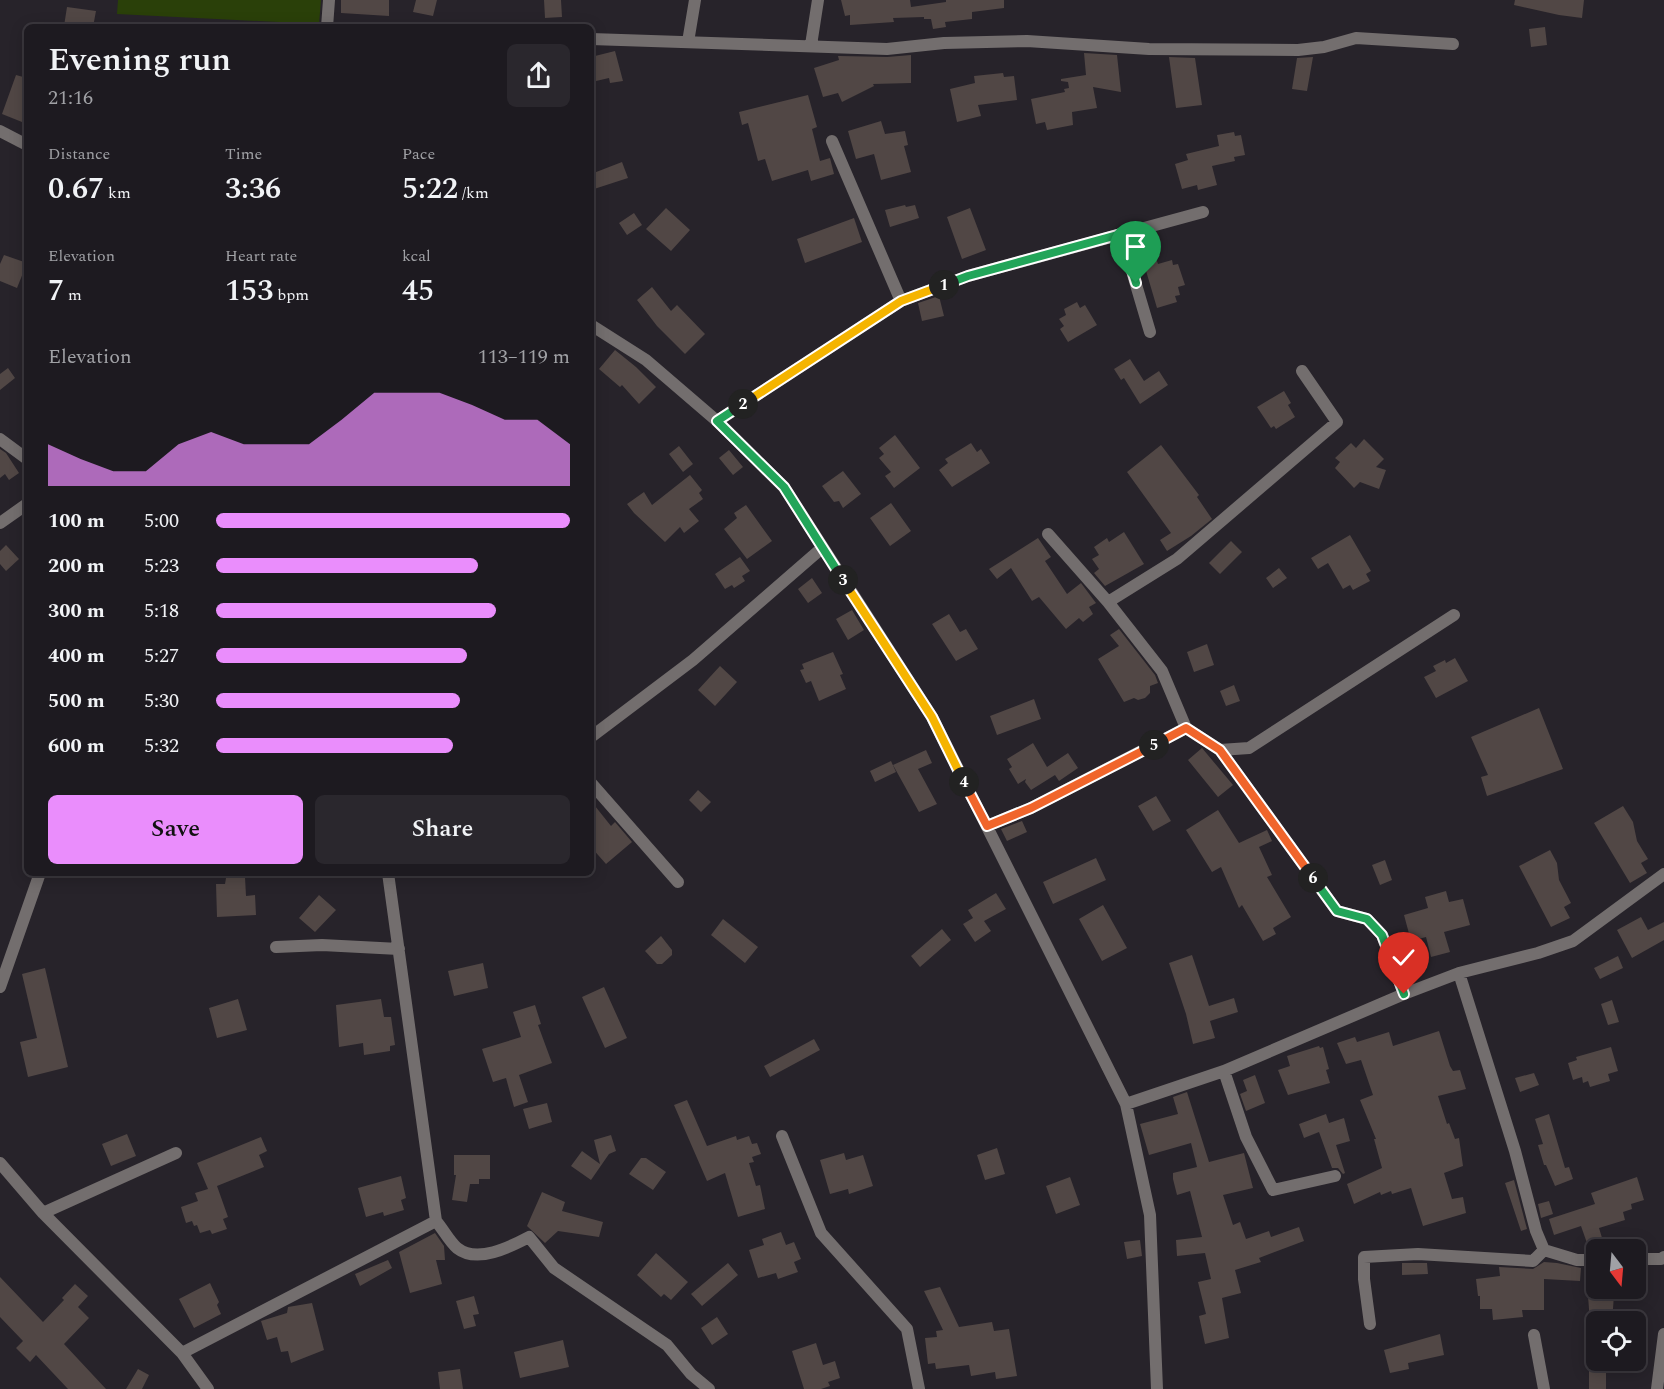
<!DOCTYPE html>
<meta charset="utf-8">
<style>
:root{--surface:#1d1a20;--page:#2a272d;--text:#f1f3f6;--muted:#a0a1a5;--line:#3b383e;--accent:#ea8dfc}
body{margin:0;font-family:Spectral,serif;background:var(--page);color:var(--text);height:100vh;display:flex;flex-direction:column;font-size:22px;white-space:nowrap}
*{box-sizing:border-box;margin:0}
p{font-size:20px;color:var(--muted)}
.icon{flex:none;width:33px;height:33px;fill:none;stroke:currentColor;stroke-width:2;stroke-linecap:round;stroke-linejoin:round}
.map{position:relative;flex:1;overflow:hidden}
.drawer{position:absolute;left:24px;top:24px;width:570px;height:852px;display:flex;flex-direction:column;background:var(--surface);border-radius:9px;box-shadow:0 3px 15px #0003,0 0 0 2px var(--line)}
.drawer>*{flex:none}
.needle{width:39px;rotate:164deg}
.buttons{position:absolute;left:1586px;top:1239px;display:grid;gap:12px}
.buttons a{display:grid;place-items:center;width:60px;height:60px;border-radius:9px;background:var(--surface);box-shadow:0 3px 15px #0003,0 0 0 2px var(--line);font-size:30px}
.pin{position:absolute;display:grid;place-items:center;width:51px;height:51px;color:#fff;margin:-62px -26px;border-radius:50% 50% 50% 0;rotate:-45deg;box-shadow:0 0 6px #0007}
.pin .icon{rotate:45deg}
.km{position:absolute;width:30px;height:30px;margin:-15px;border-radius:50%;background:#222;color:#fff;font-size:16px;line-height:30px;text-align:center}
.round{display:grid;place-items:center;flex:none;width:63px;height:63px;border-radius:9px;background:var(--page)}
.head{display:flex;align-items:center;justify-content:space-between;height:102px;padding:0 24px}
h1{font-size:33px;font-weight:600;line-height:45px}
.figures{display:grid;grid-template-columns:repeat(3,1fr);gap:9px;height:102px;padding:6px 24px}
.figures div{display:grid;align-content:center}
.figures b{font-size:30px;font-weight:600}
.figures small{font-size:16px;font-weight:400}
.figures p{font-size:16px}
.chart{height:168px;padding:12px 24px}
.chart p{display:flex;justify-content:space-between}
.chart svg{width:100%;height:108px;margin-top:6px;fill:var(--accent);opacity:.7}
.cta{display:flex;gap:12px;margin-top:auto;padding:12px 24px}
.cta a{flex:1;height:69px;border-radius:9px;background:var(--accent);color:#111;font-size:24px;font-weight:600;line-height:69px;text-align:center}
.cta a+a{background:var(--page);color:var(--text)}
ul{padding:0 24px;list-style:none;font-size:20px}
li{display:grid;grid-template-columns:96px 72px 1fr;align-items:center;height:45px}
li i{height:15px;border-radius:8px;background:var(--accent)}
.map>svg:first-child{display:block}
.green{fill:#2a4009}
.building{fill:#514745}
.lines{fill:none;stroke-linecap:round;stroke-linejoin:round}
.street{stroke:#736e6e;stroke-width:12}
.split-1-casing{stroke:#fff;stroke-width:12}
.split-2-casing{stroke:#fff;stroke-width:12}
.split-3-casing{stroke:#fff;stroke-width:12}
.split-4-casing{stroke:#fff;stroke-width:12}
.split-5-casing{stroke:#fff;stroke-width:12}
.split-6-casing{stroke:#fff;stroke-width:12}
.split-7-casing{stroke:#fff;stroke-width:12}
.split-1{stroke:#22a559;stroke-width:8}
.split-2{stroke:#f5b400;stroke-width:8}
.split-3{stroke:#22a559;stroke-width:8}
.split-4{stroke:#f5b400;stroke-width:8}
.split-5{stroke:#f0652b;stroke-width:8}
.split-6{stroke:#f0652b;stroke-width:8}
.split-7{stroke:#22a559;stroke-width:8}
</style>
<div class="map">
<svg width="1664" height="1389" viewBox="0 0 1664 1389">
<rect width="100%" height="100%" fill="#27232a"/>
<path class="green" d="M118,0h203l-2,24 -202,-10z"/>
<path class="building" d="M341,0h48v16l-48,-3z
M416,0h21l-4,16 -20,-4z
M544,0h17l1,17 -17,1z
M841,0h69l1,7 35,-5v-2h58v8l-32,4v7l-27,3 1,5 -13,2 -2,-10h-7v-2l-31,1 1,4 -44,3v-10l-5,1z
M1515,0h69l-2,18 -23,-3 -45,-10z
M67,7l29,4 -3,16 -29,-1z
M1545,27l2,18 -16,2 -2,-18z
M615,51l8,30 -13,2 -1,-5 -13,3 -5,-24z
M1084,53l33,2 4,37 -28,-5 4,21 -25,4 1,13 -26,5 -2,-8 -9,2 -5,-25 34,-7 -1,-3 5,-1 -1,-6 -7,-1v-2l25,-4z
M911,55v28l-38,1 1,2 -32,16 -4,-9 -15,4 -9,-29 25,-8 -1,-4h2l47,1z
M1169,57l26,1 7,47 -26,3z
M1313,57l-6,34 -15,-2 5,-31z
M1003,73l1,4 10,-1 3,24 -39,5 3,11 -24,6 -7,-33 25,-6 -1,-7z
M16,75l11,3v46l-25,-10z
M808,95l9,32 -5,2 8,32 10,-3 4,16 -23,7 -3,-11 -36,11 -7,-22 -7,2 -10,-38 -6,2 -3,-13z
M881,121l4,13 20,-3 3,14 -4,1 7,26 -30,8 -7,-26 -18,5 -8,-28z
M1234,132l1,4 6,-1 4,20 -11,2 1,4 -23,5 5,19 -19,5 -1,-5 -15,4 -7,-25 13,-4 -2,-6 33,-8 -2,-11z
M622,162l6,16 -37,12v-16z
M905,205l1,2 9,-2 4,13 -29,9 -5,-17z
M666,208l24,22 -19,21 -25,-22z
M970,208l16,42 -24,9 -15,-42z
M634,213l8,12 -15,10 -8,-12z
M854,218l8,24 -57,21 -8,-24z
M4,255l23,8 -10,25 -17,-7v-17z
M1172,260l1,5 5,-1 7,21 -7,2 2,8 -5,1 2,6 -20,6 -13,-44 13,-3 1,3z
M652,287l19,24 6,-6 28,29 -20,20 -28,-28 -20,-26z
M939,296l5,20 -22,5 -4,-18z
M1077,302l3,6 5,-3 12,20 -29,17 -8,-13 4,-3 -5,-7 7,-4 -2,-6z
M615,350l21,17 20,20 -17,17 -17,-19 -2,2 -21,-18z
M1130,359l14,22 15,-10 9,14 -28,19 -16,-26 -3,2 -7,-11z
M8,368l7,10 -15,12v-16z
M1284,391l7,12 -3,2 7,12 -19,12 -2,-3 -3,2 -14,-21z
M895,435l25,33 -26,20 -9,-12 6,-4 -12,-14 5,-4 -5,-6z
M1364,439l20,20 -8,8 10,3 -7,19 -19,-7 -6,6 -19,-20 5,-6 -5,-4 16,-15 5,5z
M971,443l6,9 4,-3 9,14 -38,24 -13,-17 9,-7 -3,-4z
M1161,445l38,50 -2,2 15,22 -21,17 -24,15 -7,-11 11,-7 -44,-61z
M679,446l14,18 -10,8 -14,-18z
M0,449l6,4 13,20 -10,7 -4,-6 -5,4z
M729,450l14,17 -10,8 -14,-17z
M843,471l18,23 -18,14 -4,-7 -5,1 -12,-16z
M690,475l12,15 -3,3 4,6 -14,10 10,12 -15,12 -4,-6 -15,15 -31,-29 -7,-9 17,-12 8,13z
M891,503l20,28 -21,15 -20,-28z
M746,505l26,36 -25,18 -23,-30 13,-11 -3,-5z
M1124,532l20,32 -39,22 -11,-13 5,-4 -7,-10 7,-4 -5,-8 13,-9 2,4z
M1350,535l21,36 -5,3 4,7 -17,9 -3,-5 -7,4 -15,-26 -10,6 -7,-11z
M1038,538l13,19 -6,4 22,33 14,-11 15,20 -7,4 4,7 -10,8 -4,-4 -13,11 -27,-32 -7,4 -21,-33 -14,11 -8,-10z
M1231,541l11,11 -22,22 -11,-11z
M6,545l13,14 -13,12 -6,-7v-13z
M740,557l10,14 -8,5 3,5 -11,7 -2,-3 -7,4 -10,-15z
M1279,568l8,10 -14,10 -7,-10z
M812,578l10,15 -14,10 -10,-14z
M852,610l12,20 -16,10 -12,-21z
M949,614l11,18 6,-3 12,20 -22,12 -24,-37z
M1119,629l36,46 3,8 -8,3v7l-5,5 -7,2 -4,-2 -10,4 -26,-43 21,-13 -9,-11z
M1207,644l7,21 -20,7 -7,-20z
M833,652l10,22 -3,1 6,14 -27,12 -8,-20 -5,2 -6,-13 4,-1 -2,-5z
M1455,658l13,23 -32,17 -12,-21 12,-6 -3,-5 12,-6 1,3z
M720,666l17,16 -22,24 -17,-16z
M1234,685l6,16 -14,5 -6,-15z
M1034,699l7,20 -44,16 -7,-19z
M1539,708l24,61 -76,27 -6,-19 7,-2 -17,-38z
M1033,743l14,24 21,-14 10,15 -19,13 -4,-6 -24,15 -6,-8 1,-3 -8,5 -9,-15 3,-2 -5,-8z
M1202,748l31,37 -15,12 -30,-37z
M926,750l6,13 -14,6 19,35 -18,8 -26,-47z
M891,761l5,11 -21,10 -5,-11z
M698,790l13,12 -10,10 -12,-12z
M1156,796l15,25 -18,10 -15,-25z
M591,801l20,25 4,-4 17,20 -26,22 -15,-17z
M1623,806l10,16 4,19 11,18 -7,4 6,10 -17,10 -36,-60z
M1218,810l21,33 28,-13 5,11 -13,6 13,28 -5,2 24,40 -18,11 3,6 -13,7 -21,-36 -3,3 -18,-41 -9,5 -26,-42z
M1022,821l5,11 -20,9 -6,-12z
M1550,850l7,13 2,17 12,23 -7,4 6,11 -19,9 -32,-61z
M1096,858l10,22 -53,24 -10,-22z
M1385,860l7,20 -12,5 -8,-20z
M245,877l1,19 9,-1 1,20 -39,2 -1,-33h9l1,-6z
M1446,891l3,11 14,-3 7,26 -26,7 6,20 -19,5 -5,-20 -15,4 -7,-26 24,-7 -3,-11z
M996,893l10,16 -22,12 7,10 -16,11 -12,-18 10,-6 -5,-8z
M319,895l17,15 -21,22 -16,-14z
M1103,905l24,43 -25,13 -23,-42z
M1641,917l7,13 16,-8v18l-32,18 -15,-28z
M723,919l35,28 -13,16 -34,-28z
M942,929l9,11 -31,27 -9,-11z
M661,936l11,14v5l-10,9h-5l-12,-13z
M1192,955l17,51 25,-8 4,14 -28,9 5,17 -22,6 -7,-30 -17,-51z
M1618,956l5,12 -23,11 -6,-11z
M483,963l5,25 -34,8 -6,-25z
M45,968l23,99 -40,10 -8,-35 17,-4 -15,-64z
M604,987l23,51 -22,10 -23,-51z
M238,999l9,31 -30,8 -8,-30z
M381,999l3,18h7l4,28 -5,1v5l-26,4 -1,-12 -24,4 -3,-42z
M1612,1000l7,22 -11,3 -7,-21z
M535,1005l6,19 -3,1 14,38 -33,12 9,27 -14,5 -8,-29 -13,4 -11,-33 39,-12 -8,-25z
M1439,1031l11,35 3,5 7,-1 6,19 -28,7 9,28 2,-1 6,16 4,-1 4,28 -19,7 8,26 11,-2 3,16 -43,13 -12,-38 -19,6 -1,-3 -10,4 -1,-3 -26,12 -7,-20 35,-16 -8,-29h2l-16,-39 13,-5 -12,-35 -15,4 -9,-21 18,-6 2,5 32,-10 4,14z
M814,1039l6,11 -50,27 -6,-11z
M1319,1046l1,2 3,-1 6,22 -3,1 4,13 -42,12 -10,-25 12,-4 -3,-10z
M1611,1047l7,24 -10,3 2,7 -20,6 -2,-6 -5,2 -1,-6 -9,3 -5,-17 9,-3 -1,-3z
M1534,1073l5,12 -19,7 -5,-14z
M1255,1075l10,28 -19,8 -6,-17 7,-3 -4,-11z
M1187,1092l22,70 35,-9 9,35 -30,7 10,30 7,-3 6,17 23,-8 2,6 28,-10 5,14 -45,17 2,4 -26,8 6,23 -19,5 7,40 -24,6 -6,-28 7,-2 -8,-32 13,-3 -6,-26 -28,3 -1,-16 26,-3 -12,-46 -13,4 -4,-16v-6l24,-6 -6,-24 -42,12 -9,-31 38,-10 -5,-17z
M687,1100l20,46 29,-10 1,4 12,-4 3,8 5,-1 4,11 -9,3 2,5 -5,1 7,23 4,-1 5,24 -27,8 -13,-44 -18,8 -33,-76z
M547,1103l5,19 -23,7 -6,-20z
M1326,1114l3,9 15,-5 6,23 -14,4 9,28 -2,1 -5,-6h-6l-13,-36 -15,6 -5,-14z
M1549,1114l16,54 4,-1 4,12 -18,7 -9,-21h-2l-6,-20 5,-1 -8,-25z
M127,1134l9,22 -25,10 -9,-22z
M611,1135l5,16 -7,3 -18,26 -20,-14 11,-15 18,13 -6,-24z
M261,1137l6,14 -8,4 5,12 -47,19 11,31 -5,2 4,10 -15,5 -2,-4 -10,3 -3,-8 -3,1 -2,-5 -6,2 -5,-16 17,-6 -3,-8 13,-4 -11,-26z
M997,1148l8,26 -20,6 -8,-25z
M844,1153l2,7 17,-5 10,31 -24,8 -1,-5 -18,5 -10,-34z
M454,1155h36v24h-11v5h-9l-3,18 -15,-2 4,-25h-2z
M641,1158h5l20,14 -13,18 -24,-16z
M401,1176l5,22 -5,2 3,10 -20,6 -1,-4 -17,5 -8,-29z
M1070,1177l10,28 -24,9 -10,-28z
M1637,1177l7,23 -13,4 1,5 -9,3 2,8 -26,8 4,13 -15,5 -7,-20 -27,9 -5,-16 46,-15 -4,-11z
M1514,1180l13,49 -6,2 -16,-48z
M542,1192l23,10 -3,9 41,11 -4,15 -41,-6 -13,12 -18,-17z
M1549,1201l4,13 -12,4 -3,-14z
M781,1232l5,13 8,-3 7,17 -7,3 4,10 -20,7 -2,-6 -18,5 -9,-28 15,-5 -2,-6z
M435,1233l9,13 1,14h-9l6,24 -32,9 -11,-41z
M1140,1240l2,16 -15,3 -3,-17z
M656,1253l32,29 -17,18 -7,-6 -3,3 -24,-22z
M388,1260l4,8 -32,18 -5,-12z
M1544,1262l13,1 24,5 -1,13 -36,-2v31h-22l1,7 -30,3 -1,-11h-12v-13h-2l-2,-17 24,-3 -1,-9 34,2z
M728,1263l10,12 -36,31 -11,-12z
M1402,1263h25l1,11 -26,1z
M0,1277l43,45 21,-22 -2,-2 13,-14 13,12 -10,11 11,11 -25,26 42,45h-38l-32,-34 -6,7 -14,-14 7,-7 -23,-24z
M210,1283l9,19 -2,3 4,9 -27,14 -15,-29z
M940,1287l19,40 33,-5 2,9 15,-2 8,47 -21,3 -1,-7 -24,4 -2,-11 -33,4 -1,-6 -7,1 -3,-26 12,-1 -1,-6 7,-1 -19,-39z
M1614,1295l-2,27h-22l-2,-26z
M474,1296l5,18 -6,1 3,11 -12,3 -8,-28z
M312,1303l12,47 -33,13 -3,-12 -7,1 -4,-15 -10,3 -6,-19 26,-8 1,-6z
M717,1317l11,17 -16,11 -11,-17z
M1440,1334l4,21 -36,8 1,6 -19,4 -6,-23z
M563,1340l6,27 -49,11 -6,-26z
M816,1343l7,22 12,-4 5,17 -12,4 2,4 -9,3h-17l-12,-38z
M138,1369l11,6 -7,14h-16z
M460,1369l3,20h-23l-2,-17z
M1589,1371h17v18h-17z"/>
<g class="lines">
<path class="street" d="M327,27l2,-27
M591,39l296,10 57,-6 83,-2 122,8 149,1 26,-3 32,-9 97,6
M688,42l7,-42
M811,45l7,-45
M0,131l27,14
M832,141l69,160
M1121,234l29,98
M591,325l55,35 71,61 67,66 148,230 194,387 24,111 7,174
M717,421l184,-120 67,-25 235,-64
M0,439l27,20
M0,523l27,-19
M1048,534l60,68 54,69 24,57 34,22 117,161 30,8 15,16 22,59
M1108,602l69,-43 160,-137 -35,-51
M591,737l102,-77 129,-112
M1220,750l29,-2 205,-133
M591,783l87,99
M987,826l44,-18 155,-80
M388,873l48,348c7,8 13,20 21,27 20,16 53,-1 72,-11l25,31 113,77 24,29 18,15
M276,947l46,-2 77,4
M1459,973l56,178 21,80 8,19 33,10h19
M0,987l40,-114
M1224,1071l22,66 27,53 62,-14
M1126,1104l98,-33 180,-77 55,-21 79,-20 35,-12 91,-67
M782,1136l39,97 86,96 12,60
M0,1163l43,50 139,140 26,36
M43,1213l133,-60
M1635,1259h26l3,-2
M1370,1324l-6,-45v-22l54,-3 115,7 11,-11
M1534,1335l10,54
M182,1353l254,-132
M1657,1389l7,-55"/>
</g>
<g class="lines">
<g class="split-1-casing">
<path id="split-1" d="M944,285l24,-9 153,-42 15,49"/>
</g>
<g class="split-2-casing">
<path id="split-2" d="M743,404l158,-103 43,-16"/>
</g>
<g class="split-3-casing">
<path id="split-3" d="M743,404l-26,17 67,66 59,93"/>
</g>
<g class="split-4-casing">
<path id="split-4" d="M843,580l89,137 32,65"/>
</g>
<g class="split-5-casing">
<path id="split-5" d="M964,782l23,44 44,-18 123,-63"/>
</g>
<g class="split-6-casing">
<path id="split-6" d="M1154,745l32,-17 34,22 93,128"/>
</g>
<g class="split-7-casing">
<path id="split-7" d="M1313,878l24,33 30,8 15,16 22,59"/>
</g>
<use href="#split-1" class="split-1"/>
<use href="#split-2" class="split-2"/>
<use href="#split-3" class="split-3"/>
<use href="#split-4" class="split-4"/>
<use href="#split-5" class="split-5"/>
<use href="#split-6" class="split-6"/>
<use href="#split-7" class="split-7"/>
</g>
</svg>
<div class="buttons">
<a><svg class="needle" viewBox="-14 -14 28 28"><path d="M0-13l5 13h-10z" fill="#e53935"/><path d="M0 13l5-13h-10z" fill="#a0a1a5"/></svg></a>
<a><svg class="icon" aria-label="locate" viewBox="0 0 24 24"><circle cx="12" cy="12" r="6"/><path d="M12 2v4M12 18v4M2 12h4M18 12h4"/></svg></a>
</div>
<div class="pin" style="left:1136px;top:283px;background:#1e9e55"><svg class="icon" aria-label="arrive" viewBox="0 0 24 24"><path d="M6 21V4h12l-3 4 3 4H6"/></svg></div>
<div class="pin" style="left:1404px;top:994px;background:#d93025"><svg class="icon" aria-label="check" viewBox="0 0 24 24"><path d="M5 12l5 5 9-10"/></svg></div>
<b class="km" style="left:944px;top:285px">1</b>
<b class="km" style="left:743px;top:404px">2</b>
<b class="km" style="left:843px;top:580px">3</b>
<b class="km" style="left:964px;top:782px">4</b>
<b class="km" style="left:1154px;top:745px">5</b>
<b class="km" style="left:1313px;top:878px">6</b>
<section class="drawer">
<div class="head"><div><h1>Evening run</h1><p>21:16</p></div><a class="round"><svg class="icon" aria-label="share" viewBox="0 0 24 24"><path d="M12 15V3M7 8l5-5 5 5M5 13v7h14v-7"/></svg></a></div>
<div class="figures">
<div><p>Distance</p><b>0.67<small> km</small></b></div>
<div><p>Time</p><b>3:36</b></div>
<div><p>Pace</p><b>5:22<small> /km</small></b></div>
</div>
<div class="figures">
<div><p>Elevation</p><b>7<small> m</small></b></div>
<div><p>Heart rate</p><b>153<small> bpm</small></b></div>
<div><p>kcal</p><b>45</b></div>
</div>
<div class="chart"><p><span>Elevation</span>113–119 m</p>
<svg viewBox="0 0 160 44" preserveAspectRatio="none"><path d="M0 44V27L10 33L20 38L30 38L40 27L50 22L60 27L70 27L80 27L90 17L100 6L110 6L120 6L130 11L140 17L150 17L160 27V44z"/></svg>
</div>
<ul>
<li><b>100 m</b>5:00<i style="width:100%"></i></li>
<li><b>200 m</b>5:23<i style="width:74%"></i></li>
<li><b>300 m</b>5:18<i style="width:79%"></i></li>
<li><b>400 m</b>5:27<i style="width:71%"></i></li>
<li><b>500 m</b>5:30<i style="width:69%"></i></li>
<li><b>600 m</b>5:32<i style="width:67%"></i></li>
</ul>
<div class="cta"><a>Save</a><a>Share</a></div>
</section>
</div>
